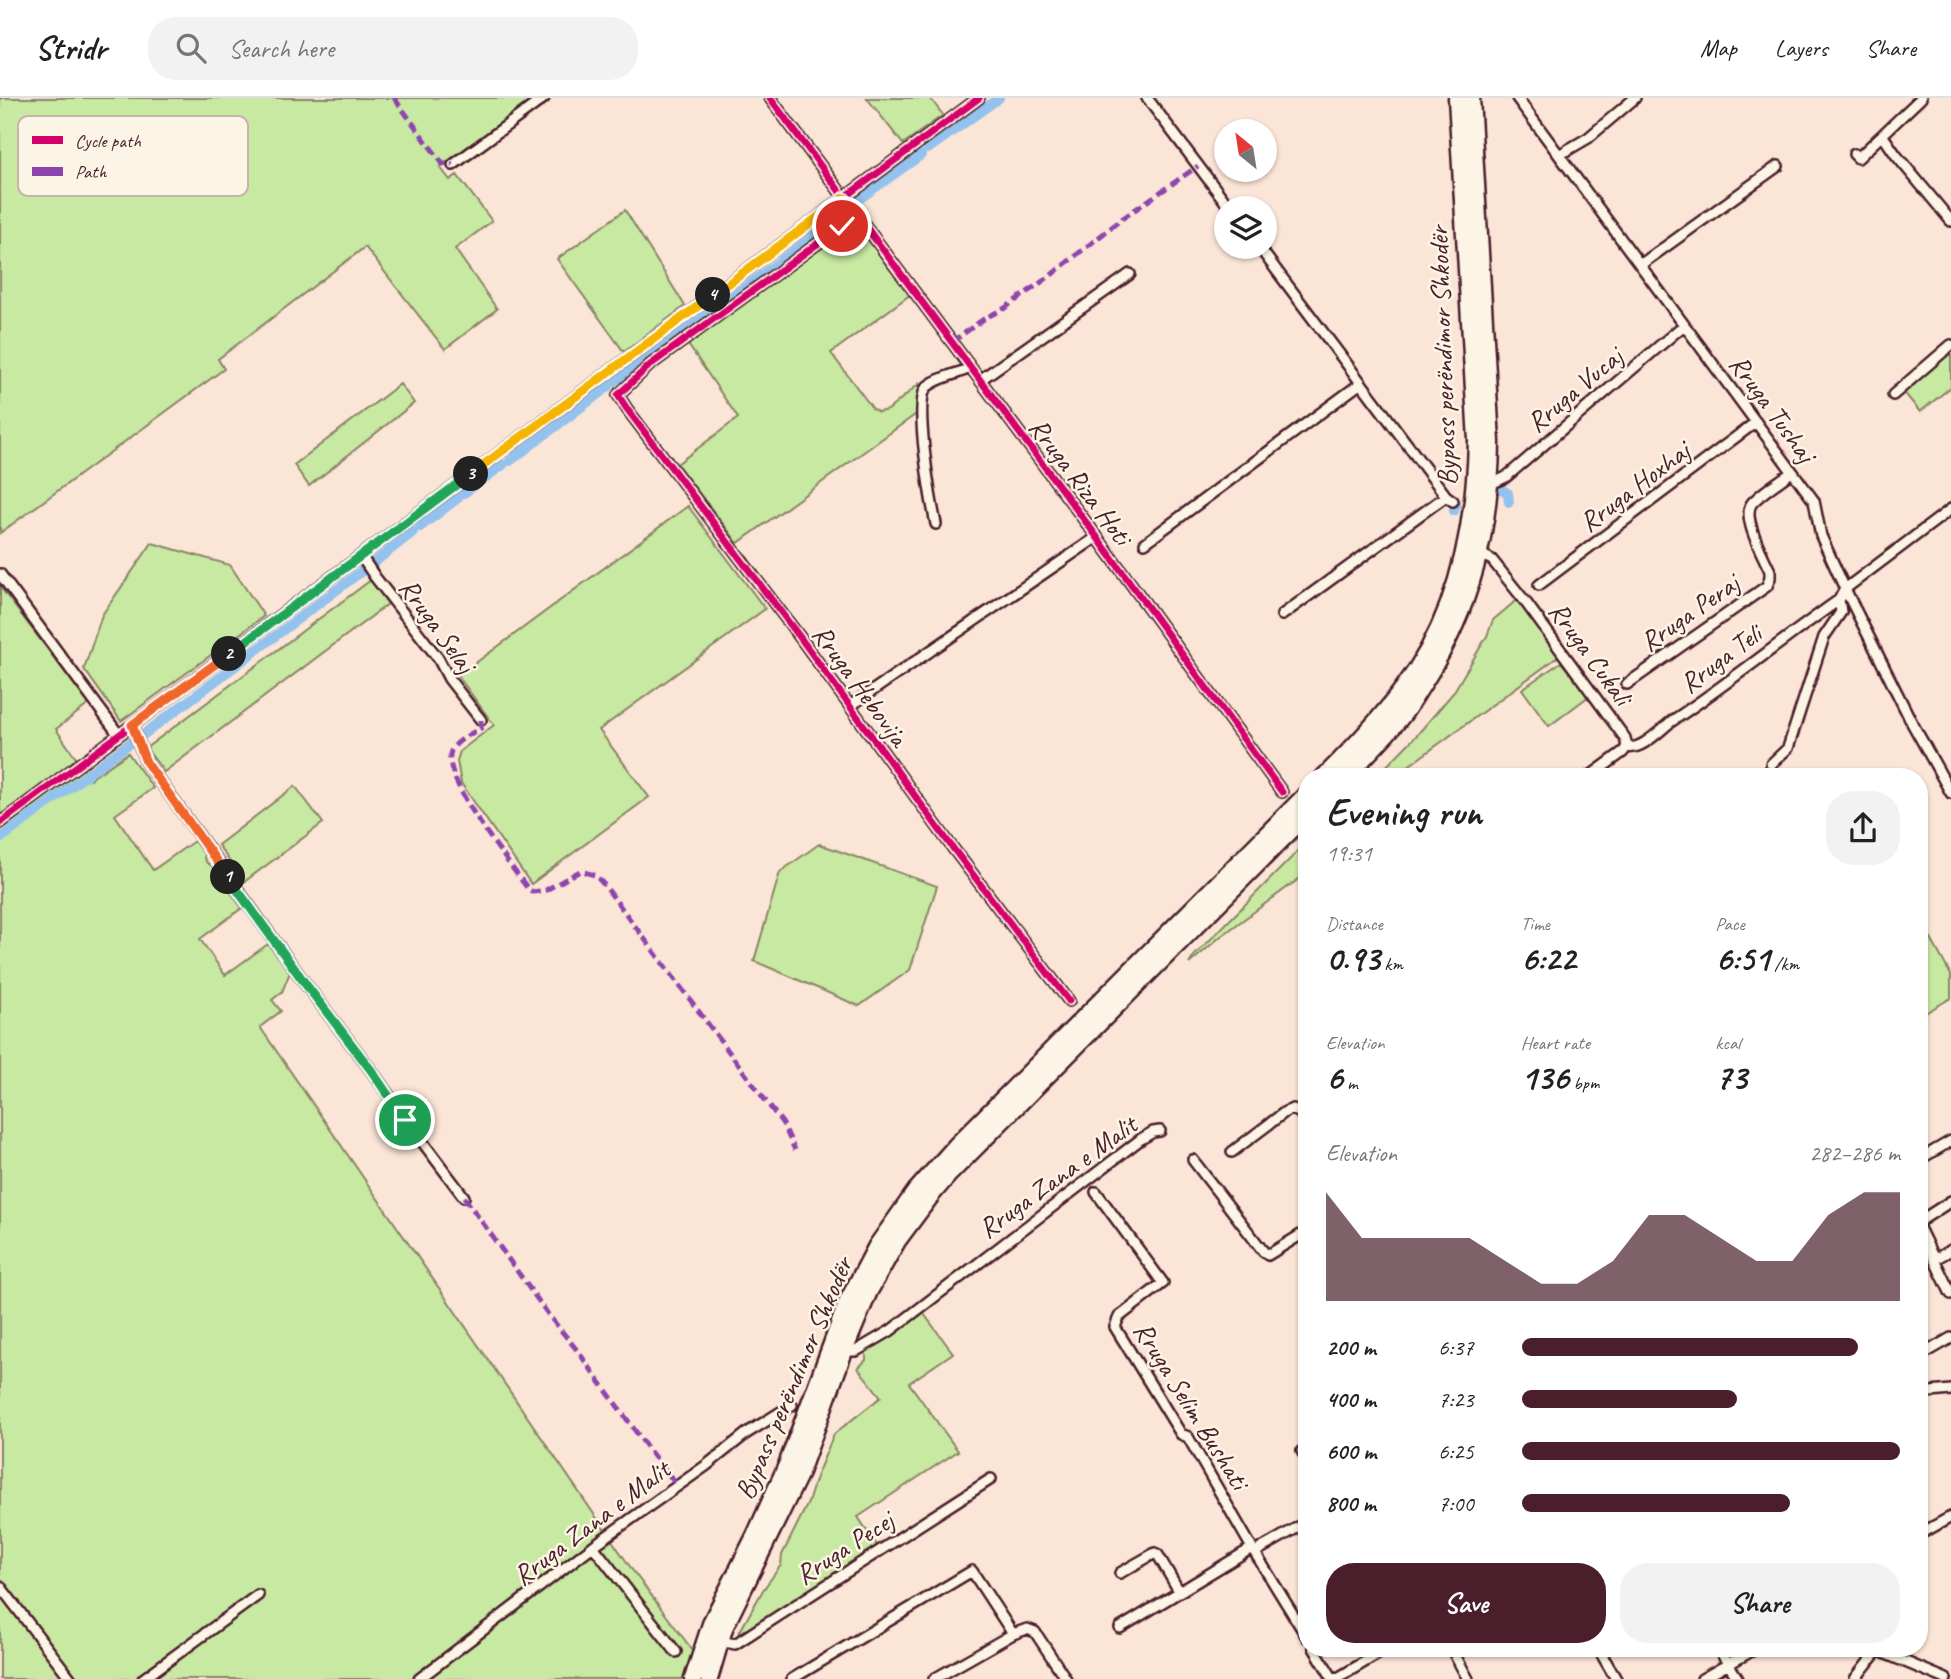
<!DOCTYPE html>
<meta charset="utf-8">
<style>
:root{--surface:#fff;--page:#f2f2f2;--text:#222;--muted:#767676;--line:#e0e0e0;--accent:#4a1f2b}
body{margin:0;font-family:Caveat,sans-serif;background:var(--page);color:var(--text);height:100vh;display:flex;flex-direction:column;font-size:26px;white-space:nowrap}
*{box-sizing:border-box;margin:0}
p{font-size:23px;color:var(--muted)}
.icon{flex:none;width:38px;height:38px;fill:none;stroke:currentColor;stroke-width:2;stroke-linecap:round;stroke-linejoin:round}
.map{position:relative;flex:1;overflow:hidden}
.drawer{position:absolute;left:1298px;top:670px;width:630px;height:889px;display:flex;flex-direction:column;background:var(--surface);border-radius:28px;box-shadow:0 2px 5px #0004}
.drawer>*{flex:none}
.needle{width:46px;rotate:330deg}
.tools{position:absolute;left:1214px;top:21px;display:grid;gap:14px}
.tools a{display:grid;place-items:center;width:63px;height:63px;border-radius:50%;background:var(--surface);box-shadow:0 2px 5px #0004;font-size:35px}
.pin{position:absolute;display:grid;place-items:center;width:60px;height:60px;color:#fff;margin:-30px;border:4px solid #fff;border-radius:50%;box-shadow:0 2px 7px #0007}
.km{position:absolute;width:35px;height:35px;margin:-18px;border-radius:50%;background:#222;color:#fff;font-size:19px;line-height:35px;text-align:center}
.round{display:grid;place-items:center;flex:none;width:74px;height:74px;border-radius:28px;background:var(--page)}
.summary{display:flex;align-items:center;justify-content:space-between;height:119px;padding:0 28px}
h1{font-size:38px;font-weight:700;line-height:52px}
.stats{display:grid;grid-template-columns:repeat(3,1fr);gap:10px;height:119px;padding:7px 28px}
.stats div{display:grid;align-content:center}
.stats b{font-size:35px;font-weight:700}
.stats small{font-size:19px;font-weight:400}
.stats p{font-size:19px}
.chart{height:196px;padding:14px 28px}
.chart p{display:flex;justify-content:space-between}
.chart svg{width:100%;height:126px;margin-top:7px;fill:var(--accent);opacity:.7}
.button{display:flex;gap:14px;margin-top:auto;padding:14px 28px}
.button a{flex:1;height:80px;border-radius:28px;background:var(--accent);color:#fff;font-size:28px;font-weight:700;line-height:80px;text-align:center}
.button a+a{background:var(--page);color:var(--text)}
ul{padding:0 28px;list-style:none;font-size:23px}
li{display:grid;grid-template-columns:112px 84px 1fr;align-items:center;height:52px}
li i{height:18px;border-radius:9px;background:var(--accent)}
header{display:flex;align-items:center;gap:42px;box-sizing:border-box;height:98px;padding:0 35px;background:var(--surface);border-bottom:2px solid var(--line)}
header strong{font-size:33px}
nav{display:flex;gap:38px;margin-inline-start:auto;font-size:24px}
.search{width:490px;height:63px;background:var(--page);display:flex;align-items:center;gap:18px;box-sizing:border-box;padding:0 24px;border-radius:28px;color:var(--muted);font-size:26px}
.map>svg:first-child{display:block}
.green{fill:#c8e9a2;stroke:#898466;stroke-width:2}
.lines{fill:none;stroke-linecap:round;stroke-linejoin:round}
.canal{stroke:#93c2ee;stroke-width:10}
.street-casing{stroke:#4a1f2b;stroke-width:14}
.highway-casing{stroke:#4a1f2b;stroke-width:21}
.street{stroke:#fcf5e5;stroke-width:9}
.highway{stroke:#fcf5e5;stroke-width:16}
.quiet{stroke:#8e44ad;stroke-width:5;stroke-dasharray:10 5;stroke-linecap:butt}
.cycleway-casing{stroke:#fcf5e5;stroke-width:11}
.cycleway{stroke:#d6006c;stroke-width:7}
.split-1-casing{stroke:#fff;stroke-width:14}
.split-2-casing{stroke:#fff;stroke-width:14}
.split-3-casing{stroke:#fff;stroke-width:14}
.split-4-casing{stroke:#fff;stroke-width:14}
.split-5-casing{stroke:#fff;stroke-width:14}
.split-1{stroke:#22a559;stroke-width:9}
.split-2{stroke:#f0652b;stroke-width:9}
.split-3{stroke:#22a559;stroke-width:9}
.split-4{stroke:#f5b400;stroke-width:9}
.split-5{stroke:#f5b400;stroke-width:9}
.labels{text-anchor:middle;stroke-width:5;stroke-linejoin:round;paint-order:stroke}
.street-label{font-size:28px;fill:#4a1f2b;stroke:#fcf5e5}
.key{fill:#fcf5e5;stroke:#c7b5ad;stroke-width:2}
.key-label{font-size:19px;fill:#4a1f2b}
</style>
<header>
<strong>Stridr</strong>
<div class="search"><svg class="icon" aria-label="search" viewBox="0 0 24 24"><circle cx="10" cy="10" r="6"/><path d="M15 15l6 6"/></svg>Search here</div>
<nav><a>Map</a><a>Layers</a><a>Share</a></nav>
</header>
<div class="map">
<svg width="1951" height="1581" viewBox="0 0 1951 1581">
<rect width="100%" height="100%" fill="#fbe5d6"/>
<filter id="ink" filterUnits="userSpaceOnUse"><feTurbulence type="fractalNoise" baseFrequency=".0143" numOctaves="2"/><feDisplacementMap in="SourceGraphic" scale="14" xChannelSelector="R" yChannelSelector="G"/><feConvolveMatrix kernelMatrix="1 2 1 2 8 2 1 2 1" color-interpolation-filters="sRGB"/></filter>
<g filter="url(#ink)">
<path class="green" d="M0,0h534l-94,69 10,13 7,-5 35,46 -37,28 42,60 -52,40 -80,-102 -147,112 6,10 -224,164z
M867,0h63l13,17 -40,29z
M625,112l60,96 -61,46 -67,-93z
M856,121l30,46 25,29 -80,59 42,56 5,3 10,-2 31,-26v28l-181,131 -61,-79 61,-46 -51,-75z
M1951,252v37l-31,25 -17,-21z
M400,286l14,19 -105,83 -15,-21z
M688,408l77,103 -166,121 50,67 -118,87 -70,-101 -4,-22 3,-10 34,-26 -36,-49z
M152,445l78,22 34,51 -143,105 -37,-52 18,-54z
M371,482l17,24 -224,168 -18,-24z
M0,489l89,117 -33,25 34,50 38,-26 25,35 -38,27 38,55 41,-29 10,13v4l3,5 4,2 31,43 -42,31 25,36 43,-31 22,28 -8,20 -10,8 9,11 -21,16 373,544 81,108h-714z
M1518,501l41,57 -160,117 1,4h-24l41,-42 36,-42 34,-57 6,-16z
M1561,564l28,34 -40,30 -27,-37z
M295,688l28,37 -79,59 -26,-37z
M1307,744v31l-87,64 -31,27 5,-8z
M819,746l118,42 -27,84 -51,36 -105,-45 26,-89z
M1920,821l31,56v23l-31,18z
M920,1214l4,2 29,39 -44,30 49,68 -100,66 22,33 -142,90 -2,-2 3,-5 24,-43 18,-25 1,-10 26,-52 8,-26 18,-43 47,-37 -23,-29 8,-8v-8z"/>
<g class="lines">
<path class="canal" d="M928,51l71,-51
M855,104l66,-47
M612,285c79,-58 161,-113 236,-175
M510,363l99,-75
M1501,391l7,4 1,9
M464,395l39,-28
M1454,413l2,-8
M420,429l38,-29
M372,466l41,-32
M143,637l219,-164
M0,741l134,-99"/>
<g class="street-casing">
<path id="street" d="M770,0l327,439 185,255
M1147,0l83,110
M1517,0l297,403 7,35 24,53 67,134 39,70
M1883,38l13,19 55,66
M1854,56l4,4 63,-60
M1559,57l29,-17 47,-40
M453,67l91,-67
M856,115l-14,13 -192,139 -32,30 9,14 172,227 153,211 117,154
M1259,149l187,249 7,5
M1640,167l138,-99
M980,282l150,-106
M1893,297l58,-50
M1491,386l15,-7 178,-152
M936,426c-5,-23 -22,-119 -10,-136 7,-9 34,-15 45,-20
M1145,445l216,-160
M1479,455l13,7 32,40 101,138 2,9 -4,5 -34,25
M361,458l14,21 63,81 11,21 32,41
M0,476l119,161
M1539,487l217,-163
M1282,517l164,-119
M1627,586l140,-98 3,-8v-7c-7,-16 -29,-54 -18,-68 11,-12 28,-22 40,-31
M850,608l247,-169
M132,627l14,37 161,224 64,84 35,50 58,77
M1627,649c14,4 33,-17 45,-26 57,-38 111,-82 167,-121
M1771,666l17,-16 36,-111 17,-25 -2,-12 6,-11 106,-80
M0,725l979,-725
M1232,1054l53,-40 8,-3 7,4 7,10
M1920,1061l31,-18
M1193,1062l70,91 5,4 39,-24
M1096,1094l67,91 -44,34 -4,10 66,107 7,3 64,111 55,89
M1920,1123l31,-20
M1920,1132l31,64
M1935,1161l16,-9
M844,1253h12l34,-20 251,-192 12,-7 7,-1
M1920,1258l31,-18
M1920,1295l31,-3
M1302,1353l5,8
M1920,1436l31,-17
M593,1448l83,106
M1255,1454l52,-30
M1120,1475l35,-20 3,2 21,36
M0,1488l71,93
M1120,1530l132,-80
M720,1543l15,3 256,-165
M1314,1550l19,31
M1451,1550l17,31
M1598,1550l18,31
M1718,1550l20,31
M1872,1550l74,31
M143,1581l115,-84
M419,1581l174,-133 114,-81 40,-32 45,-28
M792,1581l180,-108 41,63
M934,1581l79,-45 14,-5 8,3 31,47
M1336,1581l52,-31
M1702,1581l55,-31
M1855,1581l22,-28"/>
</g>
<g class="highway-casing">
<path id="highway" d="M1324,679c28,-28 55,-56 79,-88 54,-71 72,-160 74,-248l-20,-343
M1345,679c19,-19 38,-38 55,-59 9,-11 16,-24 24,-36 48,-75 66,-151 67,-240l-20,-344
M693,1581l19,-58 43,-85 32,-71 61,-164 29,-55 39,-55 40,-45 351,-352
M709,1581l15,-51 75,-153 45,-124 25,-60 28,-50 35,-47 17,-20 358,-360"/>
</g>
<use href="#street" class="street"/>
<use href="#highway" class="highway"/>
<path class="quiet" d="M394,0l49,66 10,1
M952,244l33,-24 20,-10 45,-32 73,-58 75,-52
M481,622v8c-9,5 -25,13 -30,23 -11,27 60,114 77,138l5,3 13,-2 34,-19 15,4 10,11 178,238 12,26
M464,1099l86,120 27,33 75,104 25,31"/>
<g class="cycleway-casing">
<path id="cycleway" d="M770,0l327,439 185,255
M856,115l-14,13 -192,139 -32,30 9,14 172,227 153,211 117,154
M0,725l979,-725"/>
</g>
<use href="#cycleway" class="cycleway"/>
</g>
</g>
<g class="lines" filter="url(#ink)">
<g class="split-1-casing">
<path id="split-1" d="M228,779l79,109 64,84 34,50"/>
</g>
<g class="split-2-casing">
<path id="split-2" d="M228,779l-82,-115 -14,-37 97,-71"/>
</g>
<g class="split-3-casing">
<path id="split-3" d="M229,556l242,-180"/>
</g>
<g class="split-4-casing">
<path id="split-4" d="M471,376l242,-179"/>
</g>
<g class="split-5-casing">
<path id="split-5" d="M713,197l131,-97 12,16 -14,12"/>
</g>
<use href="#split-1" class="split-1"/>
<use href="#split-2" class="split-2"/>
<use href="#split-3" class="split-3"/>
<use href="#split-4" class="split-4"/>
<use href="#split-5" class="split-5"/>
</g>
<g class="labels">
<g class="street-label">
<text transform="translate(1442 258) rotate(-92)" y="10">Bypass perëndimor Shkodër</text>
<text transform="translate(1574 291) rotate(-40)" y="10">Rruga Vucaj</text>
<text transform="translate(1773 310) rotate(54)" y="10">Rruga Tushaj</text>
<text transform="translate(1081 383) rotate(53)" y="10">Rruga Riza Hoti</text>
<text transform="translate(1634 388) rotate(-37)" y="10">Rruga Hoxhaj</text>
<text transform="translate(1689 514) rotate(-35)" y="10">Rruga Peraj</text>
<text transform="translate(438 527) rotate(54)" y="10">Rruga Selaj</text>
<text transform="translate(1591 555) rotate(54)" y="10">Rruga Cukali</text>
<text transform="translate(1720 560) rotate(-37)" y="10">Rruga Teli</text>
<text transform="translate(861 587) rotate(54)" y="10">Rruga Hebovija</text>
<text transform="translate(1057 1078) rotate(-36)" y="10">Rruga Zana e Malit</text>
<text transform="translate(793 1280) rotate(-67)" y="10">Bypass perëndimor Shkodër</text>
<text transform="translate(1192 1307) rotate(58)" y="10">Rruga Selim Bushati</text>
<text transform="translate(591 1424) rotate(-37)" y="10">Rruga Zana e Malit</text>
<text transform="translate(844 1449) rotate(-33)" y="10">Rruga Pecej</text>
</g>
</g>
<rect x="18" y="18" width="230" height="80" rx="10" class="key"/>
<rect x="32" y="38" width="31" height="8" fill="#d6006c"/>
<rect x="32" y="69" width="31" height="9" fill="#8e44ad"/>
<g class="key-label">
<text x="75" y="49">Cycle path</text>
<text x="75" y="80">Path</text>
</g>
</svg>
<div class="tools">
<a><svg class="needle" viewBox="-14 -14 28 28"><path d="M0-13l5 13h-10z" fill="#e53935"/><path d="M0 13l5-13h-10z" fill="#767676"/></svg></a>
<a><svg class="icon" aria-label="layers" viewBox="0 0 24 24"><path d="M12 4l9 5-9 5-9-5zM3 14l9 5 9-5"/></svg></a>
</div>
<div class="pin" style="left:405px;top:1022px;background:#1e9e55"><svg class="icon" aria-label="arrive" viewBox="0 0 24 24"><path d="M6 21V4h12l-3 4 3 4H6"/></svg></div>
<div class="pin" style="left:842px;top:128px;background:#d93025"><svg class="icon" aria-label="check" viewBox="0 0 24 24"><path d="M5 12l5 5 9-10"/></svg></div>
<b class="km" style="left:228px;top:779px">1</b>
<b class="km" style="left:229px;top:556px">2</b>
<b class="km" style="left:471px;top:376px">3</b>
<b class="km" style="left:713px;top:197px">4</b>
<section class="drawer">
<div class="summary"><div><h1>Evening run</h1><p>19:31</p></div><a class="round"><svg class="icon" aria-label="share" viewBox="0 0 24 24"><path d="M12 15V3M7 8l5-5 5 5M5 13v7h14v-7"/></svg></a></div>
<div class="stats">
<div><p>Distance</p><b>0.93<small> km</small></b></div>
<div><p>Time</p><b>6:22</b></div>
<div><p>Pace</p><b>6:51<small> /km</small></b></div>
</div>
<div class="stats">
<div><p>Elevation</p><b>6<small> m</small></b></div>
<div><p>Heart rate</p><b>136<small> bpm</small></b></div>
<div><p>kcal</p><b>73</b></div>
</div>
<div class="chart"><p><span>Elevation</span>282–286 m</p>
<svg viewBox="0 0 160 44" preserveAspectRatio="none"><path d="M0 44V6L10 22L20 22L30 22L40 22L50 30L60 38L70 38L80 30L90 14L100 14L110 22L120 30L130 30L140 14L150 6L160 6V44z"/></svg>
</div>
<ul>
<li><b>200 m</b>6:37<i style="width:89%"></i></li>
<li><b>400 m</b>7:23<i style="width:57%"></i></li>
<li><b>600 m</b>6:25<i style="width:100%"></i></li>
<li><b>800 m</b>7:00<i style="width:71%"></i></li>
</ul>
<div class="button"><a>Save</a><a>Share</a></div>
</section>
</div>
